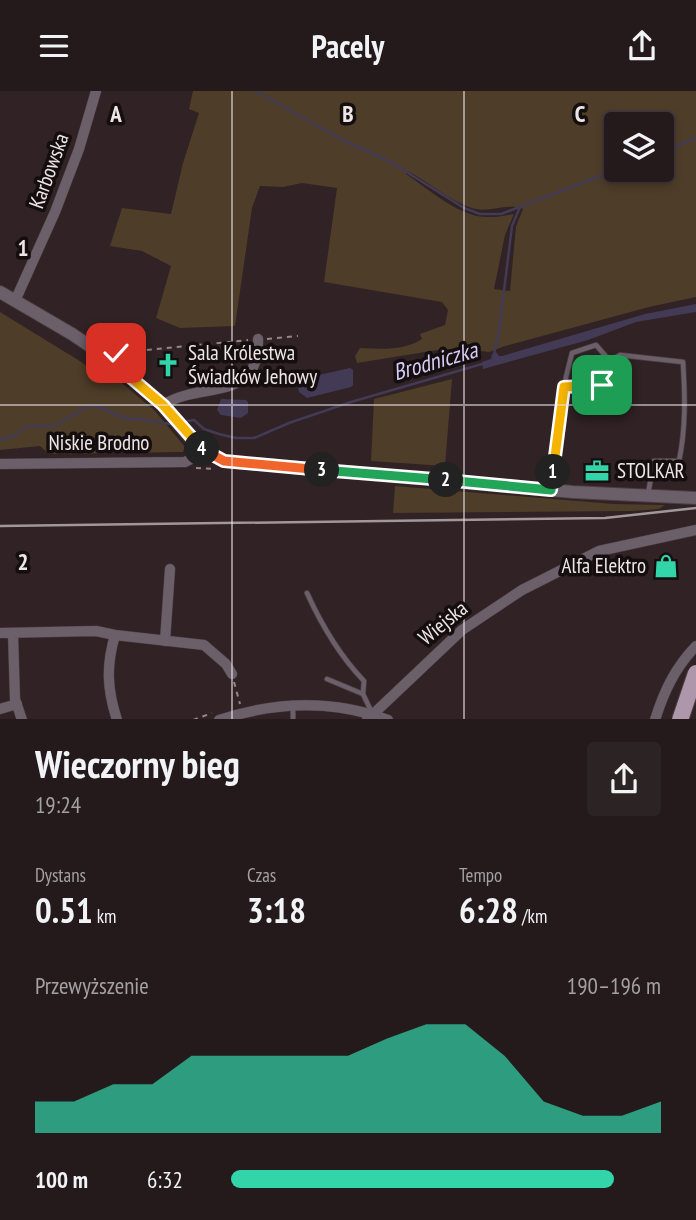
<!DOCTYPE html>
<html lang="pl">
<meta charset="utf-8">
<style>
:root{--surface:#241a1c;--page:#2c2325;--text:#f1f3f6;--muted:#a3a1a3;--line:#41383b;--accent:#32d4a9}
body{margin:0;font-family:"PT Sans Narrow",sans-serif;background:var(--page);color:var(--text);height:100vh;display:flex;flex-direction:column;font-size:26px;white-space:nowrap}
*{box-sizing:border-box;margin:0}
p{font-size:23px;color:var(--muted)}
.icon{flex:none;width:38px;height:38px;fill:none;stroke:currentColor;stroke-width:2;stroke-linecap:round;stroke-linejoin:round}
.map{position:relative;height:628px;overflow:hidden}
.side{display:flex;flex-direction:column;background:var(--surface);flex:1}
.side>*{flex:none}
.controls{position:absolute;left:604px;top:21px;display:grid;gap:14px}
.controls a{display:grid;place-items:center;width:70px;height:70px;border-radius:7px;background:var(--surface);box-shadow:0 4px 10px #0003,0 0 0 2px var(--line);font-size:35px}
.pin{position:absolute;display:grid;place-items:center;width:60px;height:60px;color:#fff;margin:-30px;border-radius:14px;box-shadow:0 4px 10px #0006}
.km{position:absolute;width:35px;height:35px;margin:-18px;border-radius:50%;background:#222;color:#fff;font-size:19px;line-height:35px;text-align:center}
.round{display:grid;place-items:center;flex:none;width:74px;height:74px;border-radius:7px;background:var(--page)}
.headline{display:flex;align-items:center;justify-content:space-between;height:119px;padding:0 35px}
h1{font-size:38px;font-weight:800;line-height:52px}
.metrics{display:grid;grid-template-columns:repeat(3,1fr);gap:10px;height:119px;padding:7px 35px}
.metrics div{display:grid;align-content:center}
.metrics b{font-size:35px;font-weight:800}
.metrics small{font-size:19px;font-weight:400}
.metrics p{font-size:19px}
.chart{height:196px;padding:14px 35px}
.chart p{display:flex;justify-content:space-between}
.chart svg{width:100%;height:126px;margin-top:7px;fill:var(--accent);opacity:.7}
ul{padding:0 35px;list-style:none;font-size:23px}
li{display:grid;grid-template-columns:112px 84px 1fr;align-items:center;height:52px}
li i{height:18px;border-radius:9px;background:var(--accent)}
header{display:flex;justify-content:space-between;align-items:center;height:91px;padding:0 35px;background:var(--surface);font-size:32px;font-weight:800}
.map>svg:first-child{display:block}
.green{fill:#4e3d28;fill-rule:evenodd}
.water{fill:#433b56}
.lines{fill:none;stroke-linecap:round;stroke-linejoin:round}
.stream{stroke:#433b56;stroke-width:2.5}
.service-casing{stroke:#4b3d40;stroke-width:6}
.minor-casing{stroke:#4b3d40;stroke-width:11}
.tertiary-casing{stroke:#4b3d40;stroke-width:14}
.path{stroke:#94888b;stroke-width:2;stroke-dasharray:5 5;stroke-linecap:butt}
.service{stroke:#6b5f69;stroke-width:4.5}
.minor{stroke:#6b5f69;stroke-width:10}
.tertiary{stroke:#6b5f69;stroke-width:12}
.rail{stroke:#a29799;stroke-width:2.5}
.primary-bridge-casing{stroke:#4b3d40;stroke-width:18;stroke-linecap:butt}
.primary-bridge{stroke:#ae97ab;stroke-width:16}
.split-1-casing{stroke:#fff;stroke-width:14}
.split-2-casing{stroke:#fff;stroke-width:14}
.split-3-casing{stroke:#fff;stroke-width:14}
.split-4-casing{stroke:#fff;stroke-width:14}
.split-5-casing{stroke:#fff;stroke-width:14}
.split-1{stroke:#f5b400;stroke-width:9}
.split-2{stroke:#22a559;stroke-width:9}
.split-3{stroke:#22a559;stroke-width:9}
.split-4{stroke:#f0652b;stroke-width:9}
.split-5{stroke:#f5b400;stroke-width:9}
.grid{fill:none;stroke:#eee5e7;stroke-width:2;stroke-opacity:0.55}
.labels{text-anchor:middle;stroke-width:7;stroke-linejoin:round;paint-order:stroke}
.street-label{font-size:21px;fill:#eee5e7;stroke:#140e0f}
.poi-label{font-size:21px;fill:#eee5e7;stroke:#140e0f;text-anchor:start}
.water-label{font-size:23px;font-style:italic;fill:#d7ccf7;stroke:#140e0f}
.grid-label{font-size:23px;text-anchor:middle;font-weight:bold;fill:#eee5e7;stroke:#140e0f;stroke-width:7;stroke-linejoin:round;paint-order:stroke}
</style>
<header><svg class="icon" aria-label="menu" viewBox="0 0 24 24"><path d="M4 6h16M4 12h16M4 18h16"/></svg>Pacely<svg class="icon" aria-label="share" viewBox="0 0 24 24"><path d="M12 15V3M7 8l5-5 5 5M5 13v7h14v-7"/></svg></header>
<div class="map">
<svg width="696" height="629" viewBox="0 0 696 629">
<rect width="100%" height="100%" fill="#302225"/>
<path class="green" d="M193,0h503v206l-47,10 -144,39 -16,6 -23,-3h-22l-87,14 -2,-7 5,-8c22,1 43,3 62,-9l-2,-5 25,-9 3,-15 -6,-8 -118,-20 13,-94 -35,-5 -19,4 -23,-1 -8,22 -17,118 -55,2 -24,-10 15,-52 -29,-15 -32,-5 12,-38 49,6 12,-51 16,-50 -10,-4zM616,33h46v46h-46zM407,80c21,10 40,28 62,36 18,8 37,-5 54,2l-7,17 -6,65 -16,-2 11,-54 9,-21c-7,1 -15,3 -23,3 -30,2 -61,-27 -85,-43z
M0,221l83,51 16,16 17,-1 39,33 30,36 -2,5 -134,2 -9,-8 -40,4z
M452,288l-7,87 -74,-5 3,-62z
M395,395l219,18 51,1 -6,4 -26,2 -240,2z"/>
<path class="water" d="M696,213v8l-60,10 -48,18 -105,29 -1,-7 9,-3 1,-5 4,-2 3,4h3l143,-42z
M350,277l3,2v15l-2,2 -44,11 -8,-6 -2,-9 4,-4z
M221,308l25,1 2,2v11l-7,5 -20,-3 -4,-5z"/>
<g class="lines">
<path class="stream" d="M255,0l88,49 46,21 75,47 16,6h21l115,-44
M662,61l34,-14
M494,263l5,-23 13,-105 8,-19
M188,330l6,-1 10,9 15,5 17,4h18l35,-15 62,-21 131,-38
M0,349l13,-4 15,-10h26l34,-20h9l30,13h12l31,5"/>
<g class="service-casing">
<path id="service" d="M106,264l8,-12
M564,296l38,-2 8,-24
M551,398l15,-112 6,-24 24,-8 14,16 10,-6 63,7c2,33 3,66 -4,99h-25l-6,33
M307,502c15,33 32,62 57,88l-1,13 9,19
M327,588l36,15
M293,629v-14"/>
</g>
<g class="minor-casing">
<path id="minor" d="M15,210l40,-89 24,-63 17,-58
M163,314c39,-25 97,-1 95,-66
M0,373l185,-2 20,-10
M0,542l96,-2 19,4 89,10 22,19 6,10
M13,543l2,65 7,21
M115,544c-9,31 -8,54 2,85
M165,550l5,-72
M0,618l17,-5
M219,629c55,-18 113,-21 169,0
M367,629l95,-90 60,-40 77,-39 97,-21
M655,629c9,-29 20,-52 41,-74"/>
</g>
<g class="tertiary-casing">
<path id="tertiary" d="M0,201l72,42 37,25 54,46 36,43 25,13 349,31 123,6"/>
</g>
<path class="path" d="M267,248l31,-3
M117,262l131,-13
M196,377l19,1
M234,591l6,22
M193,629l19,-7"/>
<use href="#service" class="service"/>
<use href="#minor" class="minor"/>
<use href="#tertiary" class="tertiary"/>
<path class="rail" d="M0,435l605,-8 91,-10"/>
<g class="primary-bridge-casing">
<path id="primary-bridge" d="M680,629l16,-47"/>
</g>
<use href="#primary-bridge" class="primary-bridge"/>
</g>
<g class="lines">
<g class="split-1-casing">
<path id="split-1" d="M553,381l11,-85 38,-2"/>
</g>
<g class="split-2-casing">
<path id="split-2" d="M446,389l105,10 2,-18"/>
</g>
<g class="split-3-casing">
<path id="split-3" d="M322,379l124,10"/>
</g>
<g class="split-4-casing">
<path id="split-4" d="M202,358l22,12 98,9"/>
</g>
<g class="split-5-casing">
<path id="split-5" d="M116,262l-7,6 54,46 39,44"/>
</g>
<use href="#split-1" class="split-1"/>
<use href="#split-2" class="split-2"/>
<use href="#split-3" class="split-3"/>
<use href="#split-4" class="split-4"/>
<use href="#split-5" class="split-5"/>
</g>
<path class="grid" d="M232,0v629M464,0v629M0,314h696"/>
<defs>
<g id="church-bare" transform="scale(1.89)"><path d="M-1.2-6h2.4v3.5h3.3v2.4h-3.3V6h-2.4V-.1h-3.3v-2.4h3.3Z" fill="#32d4a9" stroke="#140e0f" stroke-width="2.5" paint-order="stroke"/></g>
<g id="office-bare" transform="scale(1.89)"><path d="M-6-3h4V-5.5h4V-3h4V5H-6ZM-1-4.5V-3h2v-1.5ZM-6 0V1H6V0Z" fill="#32d4a9" stroke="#140e0f" stroke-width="2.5" paint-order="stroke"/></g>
<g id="shop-bare" transform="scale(1.89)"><path d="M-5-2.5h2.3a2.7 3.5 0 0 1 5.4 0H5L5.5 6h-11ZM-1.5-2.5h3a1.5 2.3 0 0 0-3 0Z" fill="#32d4a9" stroke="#140e0f" stroke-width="2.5" paint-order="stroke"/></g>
</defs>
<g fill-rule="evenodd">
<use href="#church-bare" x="168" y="274"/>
<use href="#office-bare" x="597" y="380"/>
<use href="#shop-bare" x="666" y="475"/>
</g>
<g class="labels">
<g class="street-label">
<text transform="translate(49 80) rotate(-70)" y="7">Karbowska</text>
<text x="99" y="359">Niskie Brodno</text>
<text transform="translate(443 532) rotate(-39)" y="7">Wiejska</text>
</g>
<g class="poi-label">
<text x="188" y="269">Sala Królestwa<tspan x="188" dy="24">Świadków Jehowy</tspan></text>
<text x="617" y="387">STOLKAR</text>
<text x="646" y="482" text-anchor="end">Alfa Elektro</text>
</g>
<g class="water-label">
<text transform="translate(435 270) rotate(-16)" y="8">Brodniczka</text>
</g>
</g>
<g class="grid-label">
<text x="116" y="31">A</text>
<text x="348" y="31">B</text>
<text x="580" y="31">C</text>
<text x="23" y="165">1</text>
<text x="23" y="479">2</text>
</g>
</svg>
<div class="controls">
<a><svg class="icon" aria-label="layers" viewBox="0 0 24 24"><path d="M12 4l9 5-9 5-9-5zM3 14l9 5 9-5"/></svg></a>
</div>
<div class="pin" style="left:602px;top:294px;background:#1e9e55"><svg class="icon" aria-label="arrive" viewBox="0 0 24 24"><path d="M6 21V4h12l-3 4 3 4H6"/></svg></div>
<div class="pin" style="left:116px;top:262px;background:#d93025"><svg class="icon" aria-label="check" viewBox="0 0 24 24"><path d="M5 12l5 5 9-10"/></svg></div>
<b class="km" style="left:553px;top:381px">1</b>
<b class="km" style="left:446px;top:389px">2</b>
<b class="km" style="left:322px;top:379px">3</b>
<b class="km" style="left:202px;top:358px">4</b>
</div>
<section class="side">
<div class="headline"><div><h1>Wieczorny bieg</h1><p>19:24</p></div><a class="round"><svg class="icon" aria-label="share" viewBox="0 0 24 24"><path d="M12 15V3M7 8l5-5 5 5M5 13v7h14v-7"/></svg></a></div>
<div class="metrics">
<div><p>Dystans</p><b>0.51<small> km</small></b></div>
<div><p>Czas</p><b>3:18</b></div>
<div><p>Tempo</p><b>6:28<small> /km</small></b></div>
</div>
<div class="chart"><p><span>Przewyższenie</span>190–196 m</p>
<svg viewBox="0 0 160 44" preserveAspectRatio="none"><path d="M0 44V33L10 33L20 27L30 27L40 17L50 17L60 17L70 17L80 17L90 11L100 6L110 6L120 17L130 33L140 38L150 38L160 33V44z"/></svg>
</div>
<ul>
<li><b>100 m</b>6:32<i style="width:89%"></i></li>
</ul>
</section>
